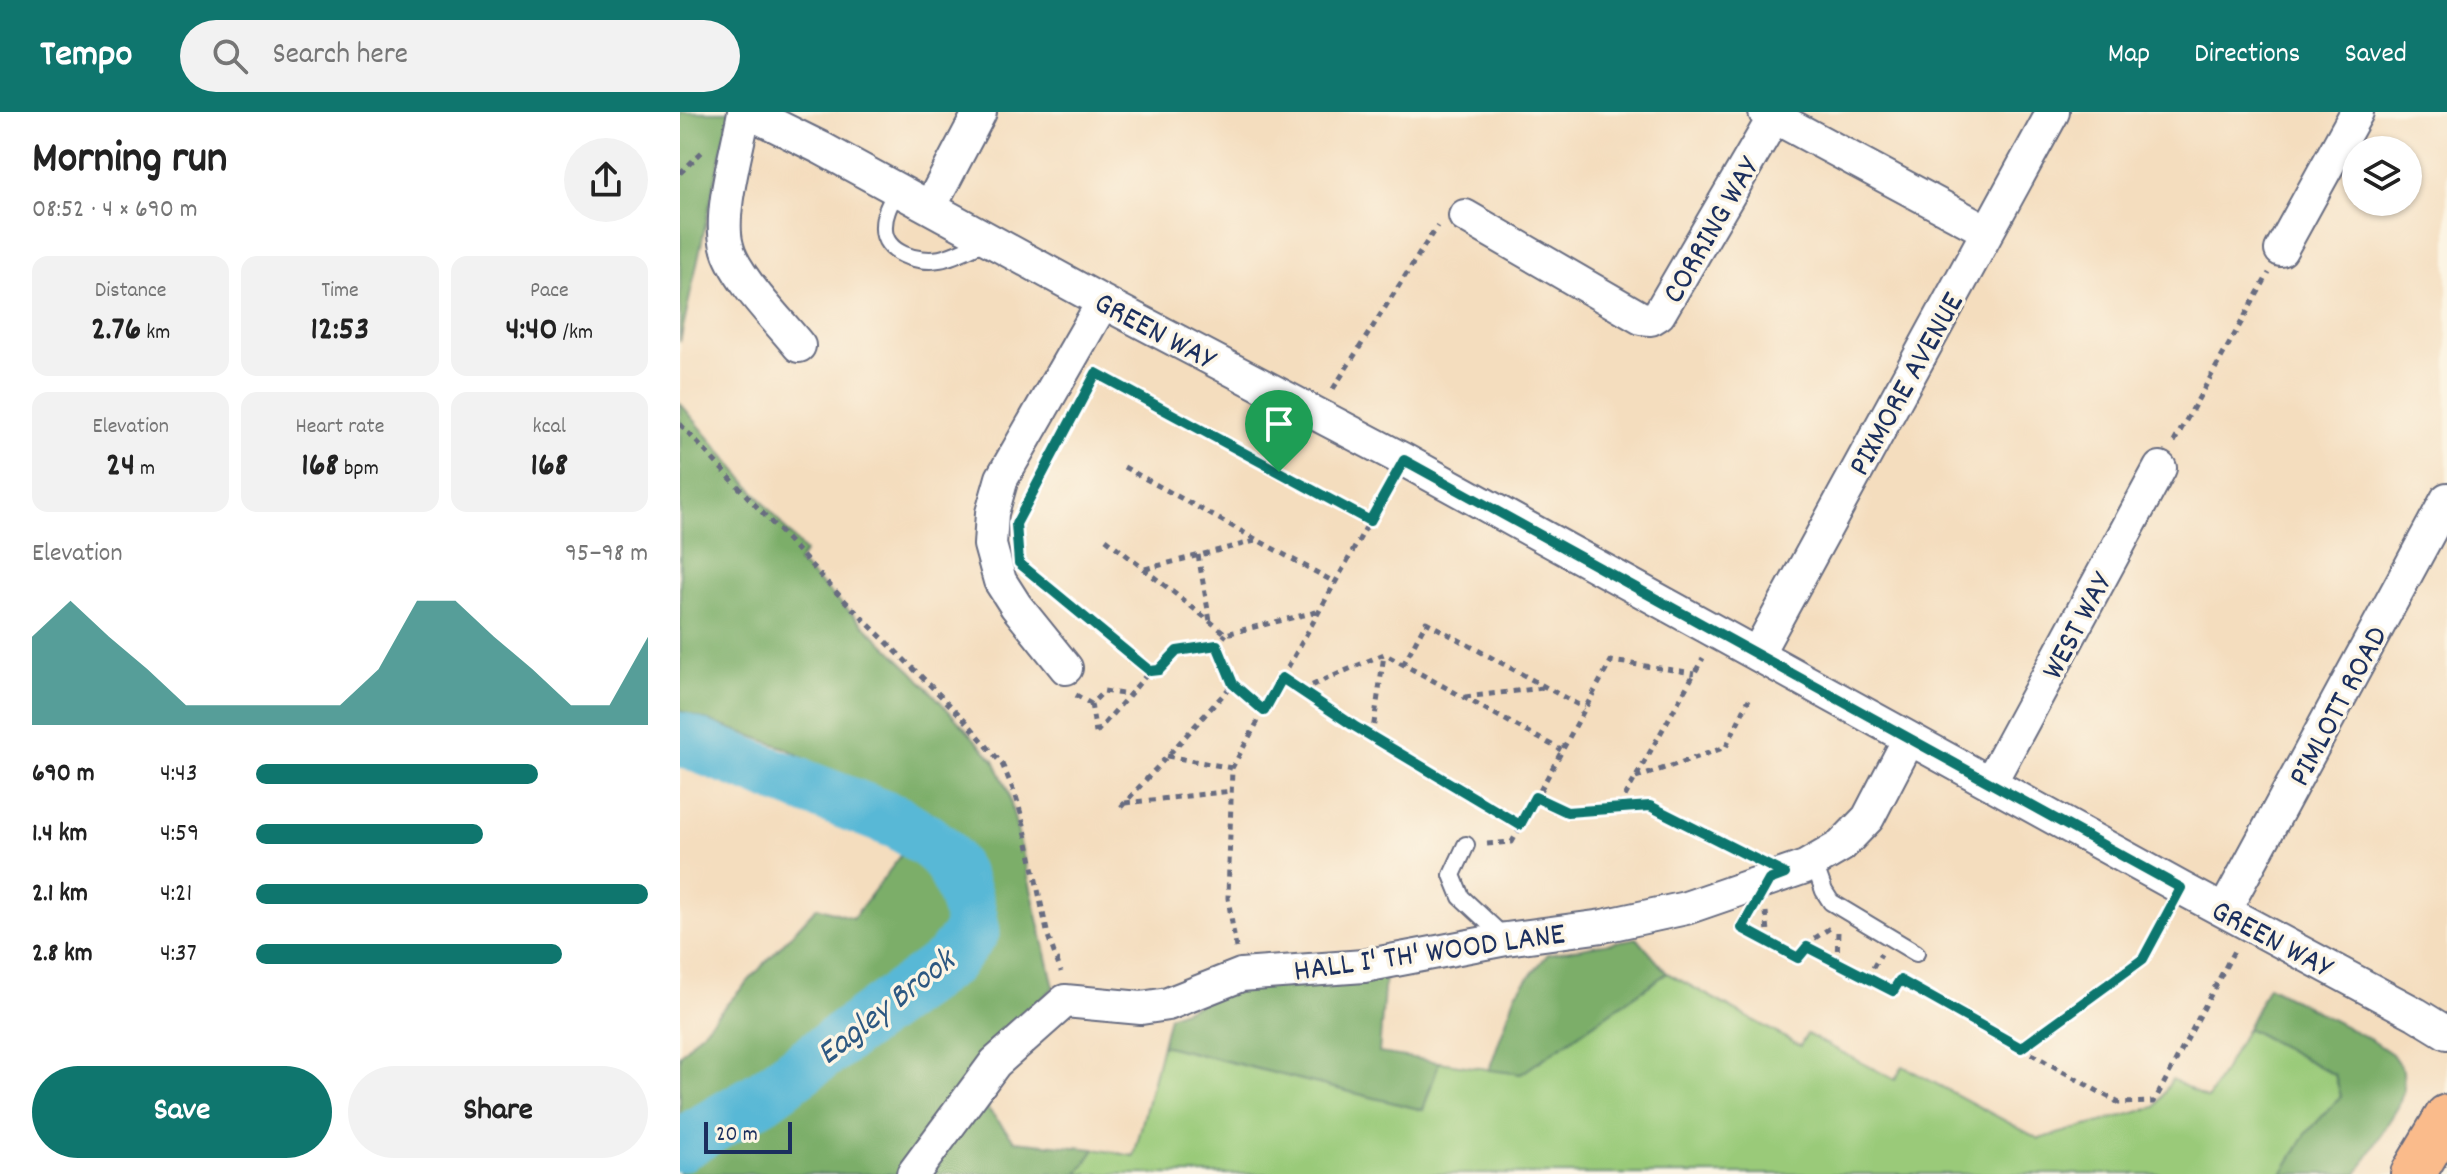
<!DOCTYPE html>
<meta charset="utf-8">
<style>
:root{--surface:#fff;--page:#f2f2f2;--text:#222;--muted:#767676;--accent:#0f766e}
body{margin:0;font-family:Dekko,sans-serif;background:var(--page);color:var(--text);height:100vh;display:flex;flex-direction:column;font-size:30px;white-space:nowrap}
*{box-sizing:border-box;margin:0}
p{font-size:26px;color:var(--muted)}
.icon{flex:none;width:44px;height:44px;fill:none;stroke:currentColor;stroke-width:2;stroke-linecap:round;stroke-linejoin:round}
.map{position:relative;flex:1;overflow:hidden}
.panel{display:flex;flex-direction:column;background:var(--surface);width:680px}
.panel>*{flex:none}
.buttons{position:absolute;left:1662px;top:24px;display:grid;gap:16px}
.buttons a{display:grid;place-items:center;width:80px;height:80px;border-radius:50%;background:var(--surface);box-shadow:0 2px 6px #0004;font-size:40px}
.scale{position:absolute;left:24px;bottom:20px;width:88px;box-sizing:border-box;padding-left:8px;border:4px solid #1b2f5e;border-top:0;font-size:22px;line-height:28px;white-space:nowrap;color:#1b2f5e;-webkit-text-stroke:6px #fcf5e5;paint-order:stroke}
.pin{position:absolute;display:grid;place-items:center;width:68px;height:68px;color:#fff;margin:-82px -34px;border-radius:50% 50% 50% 0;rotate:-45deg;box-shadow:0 0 8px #0007}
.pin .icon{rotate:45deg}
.round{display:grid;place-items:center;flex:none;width:84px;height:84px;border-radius:42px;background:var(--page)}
.head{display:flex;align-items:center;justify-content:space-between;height:136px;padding:0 32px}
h1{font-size:44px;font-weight:700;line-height:60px}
.metrics{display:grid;grid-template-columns:repeat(3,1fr);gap:12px;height:136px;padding:8px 32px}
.metrics div{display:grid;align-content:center;border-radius:16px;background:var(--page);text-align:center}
.metrics b{font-size:34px;font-weight:700}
.metrics small{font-size:22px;font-weight:400}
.metrics p{font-size:22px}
.chart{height:224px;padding:16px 32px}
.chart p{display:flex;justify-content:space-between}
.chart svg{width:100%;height:144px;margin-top:8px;fill:var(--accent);opacity:.7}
.action{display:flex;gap:16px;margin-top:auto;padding:16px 32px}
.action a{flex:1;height:92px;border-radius:48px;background:var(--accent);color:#fff;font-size:32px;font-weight:700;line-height:92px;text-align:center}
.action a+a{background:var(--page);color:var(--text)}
ul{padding:0 32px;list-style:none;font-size:26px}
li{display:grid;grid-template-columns:128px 96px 1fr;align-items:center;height:60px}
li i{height:20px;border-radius:10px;background:var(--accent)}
header{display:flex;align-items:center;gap:48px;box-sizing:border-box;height:112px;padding:0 40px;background:var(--accent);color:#fff}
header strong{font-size:38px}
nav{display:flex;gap:44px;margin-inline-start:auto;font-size:28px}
.search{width:560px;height:72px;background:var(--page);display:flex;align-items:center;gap:20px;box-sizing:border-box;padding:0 28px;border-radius:44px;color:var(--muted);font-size:30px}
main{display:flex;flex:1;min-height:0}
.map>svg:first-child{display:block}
.green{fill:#9aca79;stroke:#5a7c6c;stroke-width:2}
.forest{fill:#7bae69;stroke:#4b6e64;stroke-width:2}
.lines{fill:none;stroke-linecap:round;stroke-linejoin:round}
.river{stroke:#58b8d6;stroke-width:54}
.lane-casing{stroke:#676c80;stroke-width:20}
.street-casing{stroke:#676c80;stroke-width:36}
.highway-casing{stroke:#676c80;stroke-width:48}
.path{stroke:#676c80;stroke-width:5;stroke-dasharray:6 6;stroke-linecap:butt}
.lane{stroke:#fff;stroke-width:16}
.street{stroke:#fff;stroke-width:32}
.highway{stroke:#fabb8b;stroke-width:44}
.route-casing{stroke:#fff;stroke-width:16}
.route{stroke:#0f766e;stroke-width:10}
.labels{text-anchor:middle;stroke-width:7;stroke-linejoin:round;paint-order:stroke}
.street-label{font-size:32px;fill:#1b2f5e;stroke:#fcf5e5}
.water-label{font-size:34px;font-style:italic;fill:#2d5882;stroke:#fcf5e5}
</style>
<header>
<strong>Tempo</strong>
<div class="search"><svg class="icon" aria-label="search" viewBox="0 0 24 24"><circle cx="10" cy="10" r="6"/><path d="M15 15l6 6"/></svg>Search here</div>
<nav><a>Map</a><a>Directions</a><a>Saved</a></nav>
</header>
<main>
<section class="panel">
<div class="head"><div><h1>Morning run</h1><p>08:52 · 4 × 690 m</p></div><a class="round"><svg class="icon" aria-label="share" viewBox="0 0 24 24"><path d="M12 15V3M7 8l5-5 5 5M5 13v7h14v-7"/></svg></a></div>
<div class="metrics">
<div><p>Distance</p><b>2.76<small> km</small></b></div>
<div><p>Time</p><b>12:53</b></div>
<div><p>Pace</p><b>4:40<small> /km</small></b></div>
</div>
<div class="metrics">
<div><p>Elevation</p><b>24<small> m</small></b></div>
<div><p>Heart rate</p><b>168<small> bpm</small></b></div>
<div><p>kcal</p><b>168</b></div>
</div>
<div class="chart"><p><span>Elevation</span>95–98 m</p>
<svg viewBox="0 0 160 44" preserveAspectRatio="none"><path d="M0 44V17L10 6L20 17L30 27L40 38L50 38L60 38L70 38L80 38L90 27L100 6L110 6L120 17L130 27L140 38L150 38L160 17V44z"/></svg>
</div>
<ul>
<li><b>690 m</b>4:43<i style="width:72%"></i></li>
<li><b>1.4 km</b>4:59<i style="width:58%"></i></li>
<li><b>2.1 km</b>4:21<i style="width:100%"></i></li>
<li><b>2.8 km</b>4:37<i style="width:78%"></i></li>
</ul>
<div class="action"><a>Save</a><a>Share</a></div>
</section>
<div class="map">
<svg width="1767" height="1062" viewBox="0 0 1767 1062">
<rect width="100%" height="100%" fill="#fcf5e5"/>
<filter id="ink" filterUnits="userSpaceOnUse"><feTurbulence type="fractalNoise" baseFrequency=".0125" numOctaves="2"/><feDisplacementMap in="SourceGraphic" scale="16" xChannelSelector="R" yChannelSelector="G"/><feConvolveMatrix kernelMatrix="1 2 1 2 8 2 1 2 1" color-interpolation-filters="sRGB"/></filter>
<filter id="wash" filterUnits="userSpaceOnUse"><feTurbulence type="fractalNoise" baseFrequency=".006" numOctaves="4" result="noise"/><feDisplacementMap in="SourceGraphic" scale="32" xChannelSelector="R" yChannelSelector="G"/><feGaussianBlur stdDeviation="1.8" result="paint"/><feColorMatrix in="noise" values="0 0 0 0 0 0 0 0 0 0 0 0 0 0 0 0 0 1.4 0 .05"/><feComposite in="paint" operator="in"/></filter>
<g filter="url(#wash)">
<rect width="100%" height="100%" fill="#f4ddbe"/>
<path class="green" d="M987,861l133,73 7,-12 88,46 8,-14 136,73 117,-32 16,-28 36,20 39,-71 88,47 6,21 -35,38 -24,40h-1204l17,-25 39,7 28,-111 261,65 16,-48 82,12z"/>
<path class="forest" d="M0,0h50l-50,230z
M0,291l125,149 -7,10 115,110 81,88 14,31 46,196 -69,65 3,57 27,32 80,8 -17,25h-398v-119l137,-148 36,11 53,-69 39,-16 -14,-21 -71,-21 -74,-43 -106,-37z
M957,826l30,35 -146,101 -32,-4 27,-77 32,-39z
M705,864l-6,77 60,9 -16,48 -261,-65 7,-29 76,-31z
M1588,874l105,55 19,13 11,16 1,19 -6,18 -41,67h-75l24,-40 35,-38 -6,-21 -88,-47z"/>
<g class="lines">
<path class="river" d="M0,627l219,84c15,10 36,20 47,35 15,20 23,47 27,72l-24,31 -186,135 -83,49"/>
</g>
</g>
<g filter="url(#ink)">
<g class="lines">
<g class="lane-casing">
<path id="lane" d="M217,78c-6,12 -13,23 -13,36 -2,28 35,37 56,33 16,-3 33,-13 47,-19
M786,733l-14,30 9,22 45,42
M1134,751l10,28 7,11 85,51"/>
</g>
<g class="street-casing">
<path id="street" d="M64,0c-6,36 -26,101 -17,134 6,29 53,76 72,100
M68,0l73,36 282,154 301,158 777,428 235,126 31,19
M1085,0l222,119
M250,95l50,-95
M785,104l176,102 10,1 8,-5 118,-202
M1601,138l76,-138
M1077,542l296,-542
M386,556l-50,-62 -16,-25 -10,-36 2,-32 10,-35 101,-176
M1310,671l170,-315
M1544,799l223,-412
M233,1062l82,-111 70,-62 76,7 27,-4 73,-29 123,-9 142,-27 97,-13 83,-18 119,-41 36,-21 27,-28 41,-79"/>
</g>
<g class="highway-casing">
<path id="highway" d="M1733,1062l34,-57"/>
</g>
<path class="path" d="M0,61l25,-24
M416,261l274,148
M653,277l104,-163
M0,312l158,170 127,126 37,44 14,32 8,29 24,111 13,36
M1494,330l95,-169
M444,355l212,116
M426,427l120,95 94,-23
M518,443l12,66
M465,457l110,-28
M356,466l114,93
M537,533l16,39 31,27
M723,553l23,-43 158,86
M602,566l107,-192
M621,578l83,-36 177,96
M396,583l15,9 13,-13 25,4
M785,585l78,-9
M411,592l5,29
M416,621l54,-62 9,-1 18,-19 40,-6 9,-11
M692,625l12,-82
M487,644l65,12
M956,666l90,-31 23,-48
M855,685l32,15 83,-6 97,49
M445,691l107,-12
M441,695l112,-123
M939,695l84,-149
M807,732l25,-2 99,-181 83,12
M1086,800l3,30
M1067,807l-5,9 56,30 9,-11 86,44 7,-11 219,123 35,-1 81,-153
M1127,835l2,-5 21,-14
M556,836l-8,-50 4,-130 50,-90 72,48 166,99
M1157,850l1,-31
M1187,866l14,-24
M1341,936l122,-89 25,-46"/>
<use href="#lane" class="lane"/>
<use href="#street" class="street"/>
<use href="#highway" class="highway"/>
</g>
</g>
<g class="lines" filter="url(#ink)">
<g class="route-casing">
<path id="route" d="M416,261l274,148 34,-61 777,428 -38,71 -122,89 -121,-68 -7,11 -86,-44 -9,11 -56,-30 27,-48 16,-6 -135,-68 -83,6 -32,-15 -15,28 -166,-99 -72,-48 -18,33 -31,-27 -16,-39 -40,6 -18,19 -9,1 -131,-108 -3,-39z"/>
</g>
<use href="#route" class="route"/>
</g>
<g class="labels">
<g class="street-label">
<text transform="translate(1029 117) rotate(-60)" y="11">CORRING WAY</text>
<text transform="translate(476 217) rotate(28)" y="11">GREEN WAY</text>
<text transform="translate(1224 271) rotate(-61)" y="11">PIXMORE AVENUE</text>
<text transform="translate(1395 513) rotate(-62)" y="11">WEST WAY</text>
<text transform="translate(1656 593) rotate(-62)" y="11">PIMLOTT ROAD</text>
<text transform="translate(1593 825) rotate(28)" y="11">GREEN WAY</text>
<text transform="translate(749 838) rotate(-8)" y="11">HALL I' TH' WOOD LANE</text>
</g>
<g class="water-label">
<text transform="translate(204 893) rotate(-38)" y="12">Eagley Brook</text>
</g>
</g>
</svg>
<div class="buttons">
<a><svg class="icon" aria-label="layers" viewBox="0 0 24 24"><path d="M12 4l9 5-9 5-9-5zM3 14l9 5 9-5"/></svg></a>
</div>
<div class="scale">20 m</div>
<div class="pin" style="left:599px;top:360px;background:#1e9e55"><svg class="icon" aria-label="arrive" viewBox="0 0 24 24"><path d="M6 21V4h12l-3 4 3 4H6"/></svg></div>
</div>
</main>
